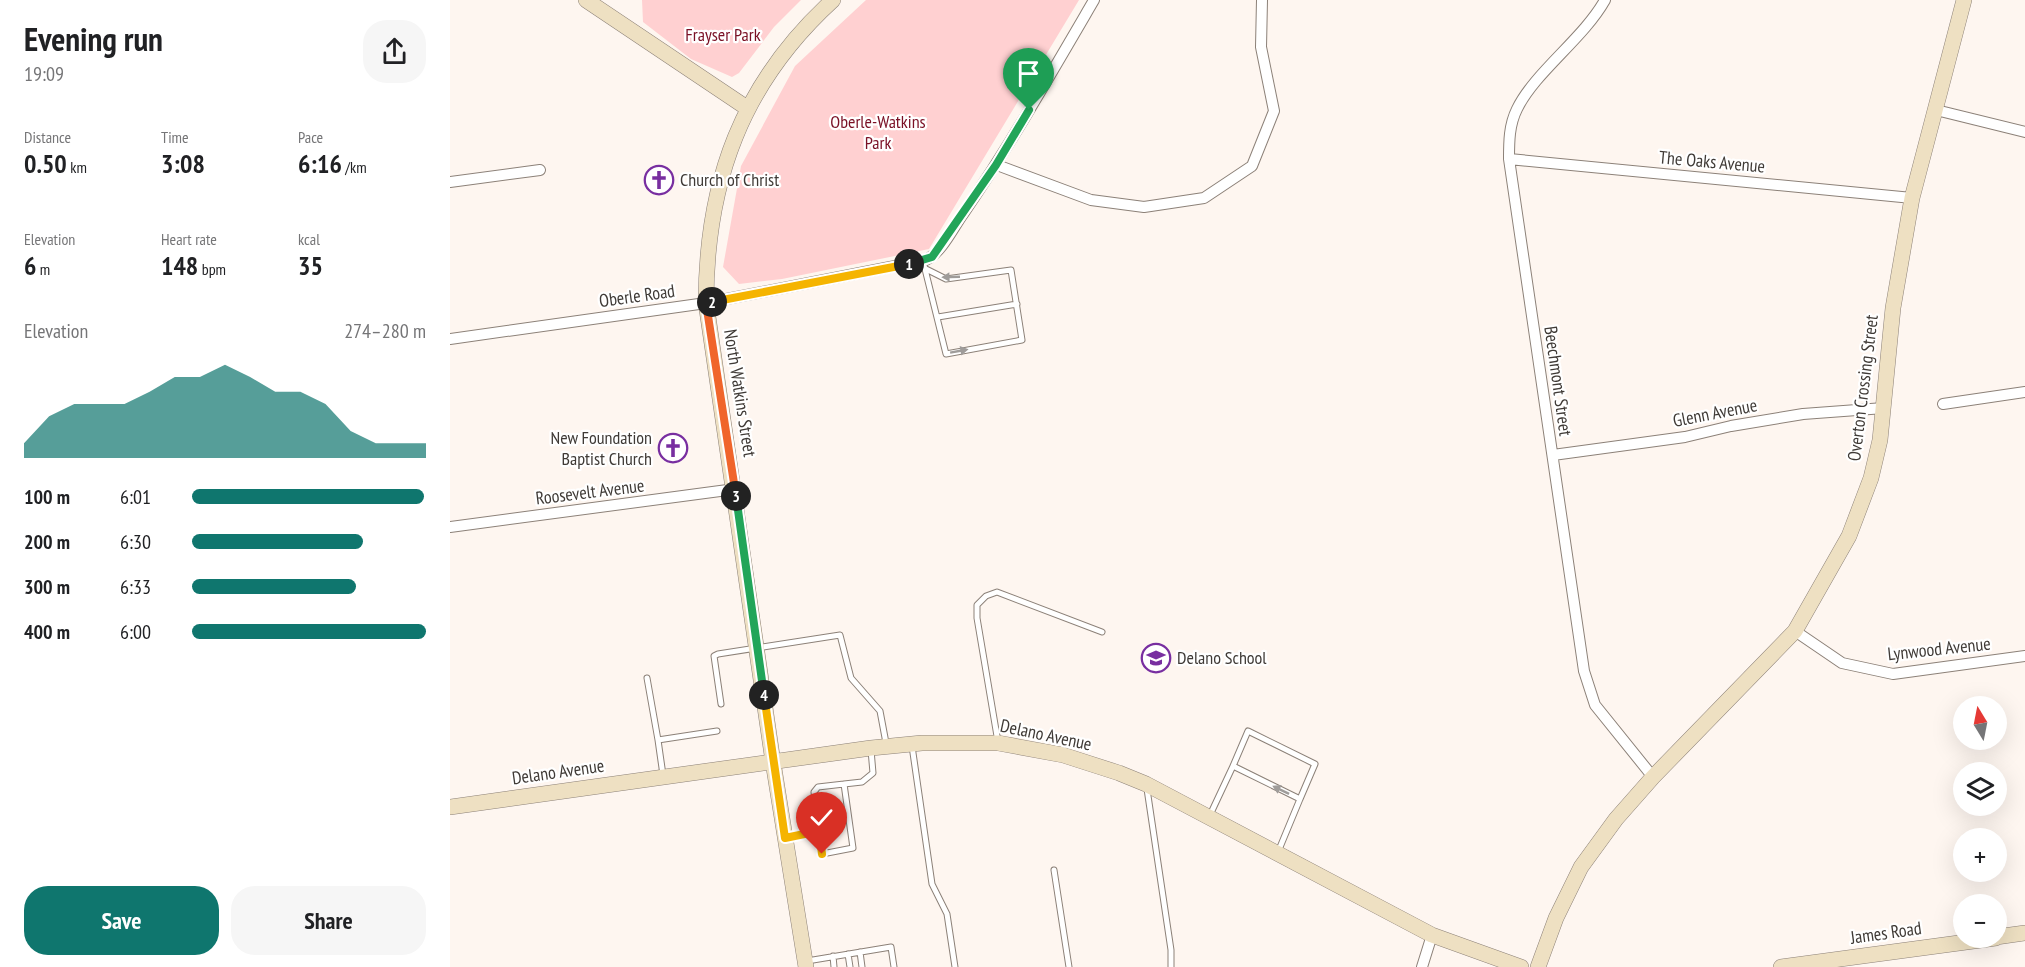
<!DOCTYPE html>
<meta charset="utf-8">
<style>
:root{--surface:#fff;--page:#f6f6f6;--text:#202124;--muted:#757577;--accent:#0f766e}
body{margin:0;font-family:"PT Sans Narrow",sans-serif;background:var(--page);color:var(--text);height:100vh;display:flex;flex-direction:column;font-size:22px;white-space:nowrap}
*{box-sizing:border-box;margin:0}
p{font-size:20px;color:var(--muted)}
.icon{flex:none;width:33px;height:33px;fill:none;stroke:currentColor;stroke-width:2;stroke-linecap:round;stroke-linejoin:round}
.map{position:relative;flex:1;overflow:hidden}
.sheet{display:flex;flex-direction:column;background:var(--surface);width:450px}
.sheet>*{flex:none}
.needle{width:39px;rotate:350deg}
.tools{position:absolute;left:1503px;top:696px;display:grid;gap:12px}
.tools a{display:grid;place-items:center;width:54px;height:54px;border-radius:50%;background:var(--surface);box-shadow:0 6px 24px #0002;font-size:30px}
.pin{position:absolute;display:grid;place-items:center;width:51px;height:51px;color:#fff;margin:-62px -26px;border-radius:50% 50% 50% 0;rotate:-45deg;box-shadow:0 0 6px #0007}
.pin .icon{rotate:45deg}
.km{position:absolute;width:30px;height:30px;margin:-15px;border-radius:50%;background:#222;color:#fff;font-size:16px;line-height:30px;text-align:center}
.round{display:grid;place-items:center;flex:none;width:63px;height:63px;border-radius:24px;background:var(--page)}
.summary{display:flex;align-items:center;justify-content:space-between;height:102px;padding:0 24px}
h1{font-size:33px;font-weight:700;line-height:45px}
.metrics{display:grid;grid-template-columns:repeat(3,1fr);gap:9px;height:102px;padding:6px 24px}
.metrics div{display:grid;align-content:center}
.metrics b{font-size:26px;font-weight:700}
.metrics small{font-size:16px;font-weight:400}
.metrics p{font-size:16px}
.chart{height:168px;padding:12px 24px}
.chart p{display:flex;justify-content:space-between}
.chart svg{width:100%;height:108px;margin-top:6px;fill:var(--accent);opacity:.7}
.button{display:flex;gap:12px;margin-top:auto;padding:12px 24px}
.button a{flex:1;height:69px;border-radius:24px;background:var(--accent);color:#fff;font-size:24px;font-weight:700;line-height:69px;text-align:center}
.button a+a{background:var(--page);color:var(--text)}
ul{padding:0 24px;list-style:none;font-size:20px}
li{display:grid;grid-template-columns:96px 72px 1fr;align-items:center;height:45px}
li i{height:15px;border-radius:8px;background:var(--accent)}
main{display:flex;flex:1;min-height:0}
.map>svg:first-child{display:block}
.green{fill:#ffd0d1}
.lines{fill:none;stroke-linecap:round;stroke-linejoin:round}
.lane-casing{stroke:#8c8178;stroke-width:7}
.street-casing{stroke:#8c8178;stroke-width:12}
.secondary-casing{stroke:#8c8178;stroke-width:16}
.lane{stroke:#fff;stroke-width:5}
.street{stroke:#fff;stroke-width:10}
.secondary{stroke:#eee0c2;stroke-width:15}
.oneway{fill:#9f9c9a}
.split-1-casing{stroke:#fff;stroke-width:12}
.split-2-casing{stroke:#fff;stroke-width:12}
.split-3-casing{stroke:#fff;stroke-width:12}
.split-4-casing{stroke:#fff;stroke-width:12}
.split-5-casing{stroke:#fff;stroke-width:12}
.split-1{stroke:#22a559;stroke-width:8}
.split-2{stroke:#f5b400;stroke-width:8}
.split-3{stroke:#f0652b;stroke-width:8}
.split-4{stroke:#22a559;stroke-width:8}
.split-5{stroke:#f5b400;stroke-width:8}
.labels{text-anchor:middle;stroke-width:4.5;stroke-linejoin:round;paint-order:stroke}
.park-label{font-size:18px;fill:#7a1025;stroke:#fff}
.street-label{font-size:18px;fill:#3f3a36;stroke:#fff}
.poi-label{font-size:18px;fill:#3f3a36;stroke:#fff;text-anchor:start}
</style>
<main>
<section class="sheet">
<div class="summary"><div><h1>Evening run</h1><p>19:09</p></div><a class="round"><svg class="icon" aria-label="share" viewBox="0 0 24 24"><path d="M12 15V3M7 8l5-5 5 5M5 13v7h14v-7"/></svg></a></div>
<div class="metrics">
<div><p>Distance</p><b>0.50<small> km</small></b></div>
<div><p>Time</p><b>3:08</b></div>
<div><p>Pace</p><b>6:16<small> /km</small></b></div>
</div>
<div class="metrics">
<div><p>Elevation</p><b>6<small> m</small></b></div>
<div><p>Heart rate</p><b>148<small> bpm</small></b></div>
<div><p>kcal</p><b>35</b></div>
</div>
<div class="chart"><p><span>Elevation</span>274–280 m</p>
<svg viewBox="0 0 160 44" preserveAspectRatio="none"><path d="M0 44V38L10 27L20 22L30 22L40 22L50 17L60 11L70 11L80 6L90 11L100 17L110 17L120 22L130 33L140 38L150 38L160 38V44z"/></svg>
</div>
<ul>
<li><b>100 m</b>6:01<i style="width:99%"></i></li>
<li><b>200 m</b>6:30<i style="width:73%"></i></li>
<li><b>300 m</b>6:33<i style="width:70%"></i></li>
<li><b>400 m</b>6:00<i style="width:100%"></i></li>
</ul>
<div class="button"><a>Save</a><a>Share</a></div>
</section>
<div class="map">
<svg width="1575" height="967" viewBox="0 0 1575 967">
<rect width="100%" height="100%" fill="#fef6f0"/>
<path class="green" d="M192,0h159l-27,27 -35,46 -7,4 -41,-18 -48,-37z
M416,0h213l-150,249 -147,30 -43,5 -16,-17 18,-101 54,-100z"/>
<g class="lines">
<g class="lane-casing">
<path id="lane" d="M473,261l23,93 76,-14 -11,-70 -65,9 -20,-10
M488,317l79,-13
M197,678l11,62
M271,704l-7,-48 4,-2 122,-19 11,43 29,33 6,32
M548,742l-21,-124v-13l9,-9 11,-4 105,40
M462,746l20,138 15,30 8,53
M783,766l15,-35 67,33 -15,35
M213,775l-5,-35 59,-9
M394,784l-26,3 -4,5 8,62 31,-6 -9,-64 18,-2 11,-9 -2,-23
M697,789l24,161v17
M760,815l23,-49 67,33 -22,53
M337,837l41,-7
M604,870l15,97
M410,952l2,15
M398,954l2,13
M383,956l1,11
M357,961l84,-14 3,20"/>
</g>
<g class="street-casing">
<path id="street" d="M1155,0c-22,39 -70,72 -88,109 -8,16 -8,33 -8,50l75,512 11,34 58,72
M1486,110l89,22
M1059,159l403,39
M547,165l94,35 53,7 60,-9 48,-32 22,-55 -13,-64 1,-47
M0,182l90,-12
M0,339l256,-36 220,-43c16,-8 27,-32 37,-46 47,-69 89,-142 131,-214
M1493,404l82,-12
M1103,455l132,-18 46,-11 72,-12 81,-6
M0,527l285,-38
M1345,631l47,32 51,11 132,-18
M972,967l10,-32"/>
</g>
<g class="secondary-casing">
<path id="secondary" d="M136,0l161,108
M0,807l421,-59 51,-5h76l65,12 56,18 27,11 286,151 89,32
M1546,937l29,-4
M356,967l-33,-205 -67,-459c0,-122 36,-220 127,-303
M1088,967l18,-49 25,-51 35,-48 37,-42 142,-146 54,-95 22,-58 9,-38 13,-132 19,-110 52,-198
M1331,967l215,-29"/>
</g>
<use href="#lane" class="lane"/>
<use href="#street" class="street"/>
<use href="#secondary" class="secondary"/>
</g>
<defs><path id="oneway-solid" d="M-6-.8H1V-3.2L6.5 0L1 3.2V.8H-6Z" transform="scale(1.5)"/></defs>
<g class="oneway">
<use href="#oneway-solid" transform="translate(501 277) rotate(178)"/>
<use href="#oneway-solid" transform="translate(509 351) rotate(-10)"/>
<use href="#oneway-solid" transform="translate(831 790) rotate(-154)"/>
</g>
<g class="lines">
<g class="split-1-casing">
<path id="split-1" d="M459,264l23,-7 64,-92 33,-55"/>
</g>
<g class="split-2-casing">
<path id="split-2" d="M262,302l197,-38"/>
</g>
<g class="split-3-casing">
<path id="split-3" d="M262,302l-6,1 30,193"/>
</g>
<g class="split-4-casing">
<path id="split-4" d="M286,496l28,199"/>
</g>
<g class="split-5-casing">
<path id="split-5" d="M314,695l21,143 34,-7 3,23"/>
</g>
<use href="#split-1" class="split-1"/>
<use href="#split-2" class="split-2"/>
<use href="#split-3" class="split-3"/>
<use href="#split-4" class="split-4"/>
<use href="#split-5" class="split-5"/>
</g>
<defs>
<g id="church-ring" transform="scale(1.5)"><circle r="9.5" fill="#fff" stroke="#782ea0" stroke-width="1.5"/><path d="M-1.2-6h2.4v3.5h3.3v2.4h-3.3V6h-2.4V-.1h-3.3v-2.4h3.3Z" fill="#782ea0"/></g>
<g id="school-ring" transform="scale(1.5)"><circle r="9.5" fill="#fff" stroke="#782ea0" stroke-width="1.5"/><path d="M0-5L7-2L0 1L-7-2ZM-4 1L0 2.5L4 1V4Q0 6-4 4Z" fill="#782ea0"/></g>
</defs>
<g fill-rule="evenodd">
<use href="#church-ring" x="209" y="180"/>
<use href="#church-ring" x="223" y="448"/>
<use href="#school-ring" x="706" y="658"/>
</g>
<g class="labels">
<g class="park-label">
<text x="273" y="41">Frayser Park</text>
<text x="428" y="128">Oberle-Watkins<tspan x="428" dy="21">Park</tspan></text>
</g>
<g class="street-label">
<text transform="translate(1262 162) rotate(5)" y="6">The Oaks Avenue</text>
<text transform="translate(187 296) rotate(-8)" y="6">Oberle Road</text>
<text transform="translate(1108 381) rotate(82)" y="6">Beechmont Street</text>
<text transform="translate(1413 388) rotate(-83)" y="6">Overton Crossing Street</text>
<text transform="translate(290 393) rotate(81)" y="6">North Watkins Street</text>
<text transform="translate(1265 413) rotate(-11)" y="6">Glenn Avenue</text>
<text transform="translate(140 492) rotate(-7)" y="6">Roosevelt Avenue</text>
<text transform="translate(1489 649) rotate(-6)" y="6">Lynwood Avenue</text>
<text transform="translate(596 735) rotate(12)" y="6">Delano Avenue</text>
<text transform="translate(108 772) rotate(-8)" y="6">Delano Avenue</text>
<text transform="translate(1436 933) rotate(-8)" y="6">James Road</text>
</g>
<g class="poi-label">
<text x="230" y="186">Church of Christ</text>
<text x="202" y="444" text-anchor="end">New Foundation<tspan x="202" dy="21">Baptist Church</tspan></text>
<text x="727" y="664">Delano School</text>
</g>
</g>
</svg>
<div class="tools">
<a><svg class="needle" viewBox="-14 -14 28 28"><path d="M0-13l5 13h-10z" fill="#e53935"/><path d="M0 13l5-13h-10z" fill="#757577"/></svg></a>
<a><svg class="icon" aria-label="layers" viewBox="0 0 24 24"><path d="M12 4l9 5-9 5-9-5zM3 14l9 5 9-5"/></svg></a>
<a>+</a>
<a>−</a>
</div>
<div class="pin" style="left:579px;top:110px;background:#1e9e55"><svg class="icon" aria-label="arrive" viewBox="0 0 24 24"><path d="M6 21V4h12l-3 4 3 4H6"/></svg></div>
<div class="pin" style="left:372px;top:854px;background:#d93025"><svg class="icon" aria-label="check" viewBox="0 0 24 24"><path d="M5 12l5 5 9-10"/></svg></div>
<b class="km" style="left:459px;top:264px">1</b>
<b class="km" style="left:262px;top:302px">2</b>
<b class="km" style="left:286px;top:496px">3</b>
<b class="km" style="left:314px;top:695px">4</b>
</div>
</main>
